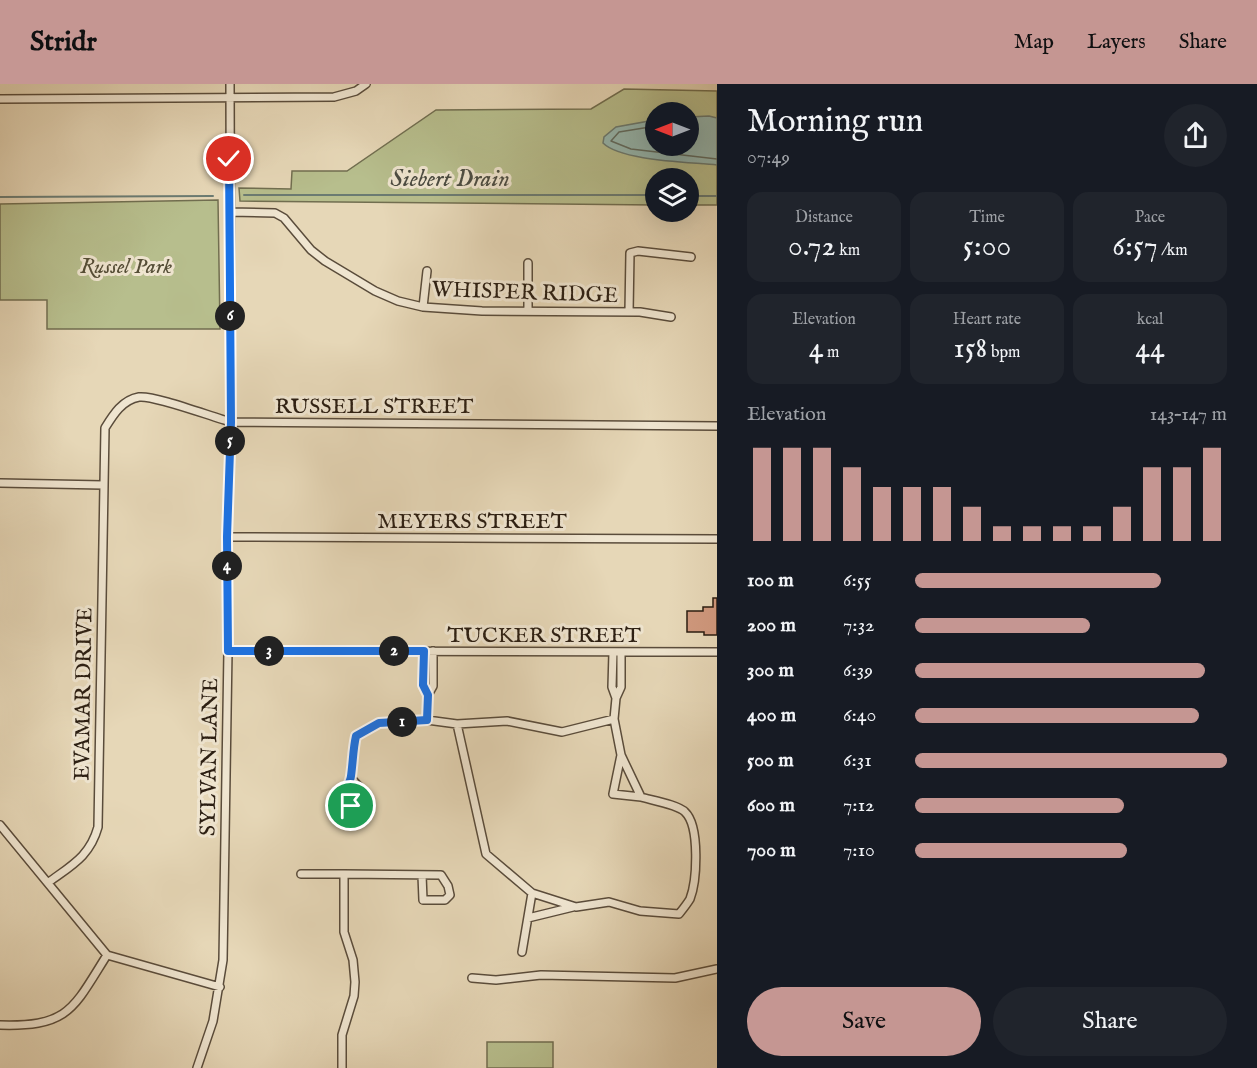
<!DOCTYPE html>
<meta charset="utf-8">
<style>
:root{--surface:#171b24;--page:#20242c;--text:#f1f3f6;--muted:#9ea1a6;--accent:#c59692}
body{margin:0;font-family:"IM FELL English",serif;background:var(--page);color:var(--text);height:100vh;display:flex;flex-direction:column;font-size:22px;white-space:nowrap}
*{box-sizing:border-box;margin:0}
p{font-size:20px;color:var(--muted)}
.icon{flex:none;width:33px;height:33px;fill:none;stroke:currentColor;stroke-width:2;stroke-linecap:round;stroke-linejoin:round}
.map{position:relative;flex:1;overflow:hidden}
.sheet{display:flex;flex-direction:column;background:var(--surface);width:540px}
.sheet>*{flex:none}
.needle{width:39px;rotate:270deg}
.fabs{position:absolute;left:645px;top:18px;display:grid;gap:12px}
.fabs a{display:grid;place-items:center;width:54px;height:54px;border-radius:50%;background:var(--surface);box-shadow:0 6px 24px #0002;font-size:30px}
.pin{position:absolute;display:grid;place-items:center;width:51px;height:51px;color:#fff;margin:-26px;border:3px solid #fff;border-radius:50%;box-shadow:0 2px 6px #0007}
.km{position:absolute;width:30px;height:30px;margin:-15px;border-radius:50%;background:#222;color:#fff;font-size:16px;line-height:30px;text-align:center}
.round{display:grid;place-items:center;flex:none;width:63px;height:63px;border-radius:32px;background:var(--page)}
.head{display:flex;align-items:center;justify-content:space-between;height:102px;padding:0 30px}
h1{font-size:33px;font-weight:600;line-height:45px}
.metrics{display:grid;grid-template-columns:repeat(3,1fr);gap:9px;height:102px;padding:6px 30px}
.metrics div{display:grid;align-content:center;border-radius:15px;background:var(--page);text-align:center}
.metrics b{font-size:30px;font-weight:600}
.metrics small{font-size:16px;font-weight:400}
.metrics p{font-size:16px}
.chart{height:168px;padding:12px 30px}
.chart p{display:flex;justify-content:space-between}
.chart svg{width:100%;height:108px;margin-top:6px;stroke:var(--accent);stroke-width:6}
.button{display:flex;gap:12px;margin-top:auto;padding:12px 30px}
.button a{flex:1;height:69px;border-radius:36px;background:var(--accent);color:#111;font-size:24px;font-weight:600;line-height:69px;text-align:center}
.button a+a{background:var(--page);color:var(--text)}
ul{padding:0 30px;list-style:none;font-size:20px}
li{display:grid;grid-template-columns:96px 72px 1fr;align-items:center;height:45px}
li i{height:15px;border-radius:8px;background:var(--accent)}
header{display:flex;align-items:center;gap:36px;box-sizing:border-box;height:84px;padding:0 30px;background:var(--accent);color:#111}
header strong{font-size:28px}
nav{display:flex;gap:33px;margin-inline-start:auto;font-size:21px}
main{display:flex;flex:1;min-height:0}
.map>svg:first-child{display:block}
.green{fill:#b7be8d;stroke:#716e50;stroke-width:1.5;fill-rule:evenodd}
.water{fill:#96b9b2;stroke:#6b7b72;stroke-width:1.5}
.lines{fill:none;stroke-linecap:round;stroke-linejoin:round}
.shore{stroke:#606c62;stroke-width:1.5}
.stream{stroke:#6b7b72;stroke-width:2}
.building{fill:#d0997e;stroke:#2b1e12;stroke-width:1.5}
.street-casing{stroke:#5a4c3b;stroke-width:10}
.street{stroke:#efe5d0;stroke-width:7}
.route-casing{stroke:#fff;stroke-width:12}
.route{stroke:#1a73e8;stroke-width:8}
.labels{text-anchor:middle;stroke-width:6;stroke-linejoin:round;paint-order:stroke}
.park-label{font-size:22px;font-style:italic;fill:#554e37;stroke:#efe5d0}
.street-label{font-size:22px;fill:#2b1e12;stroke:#efe5d0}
.water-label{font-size:24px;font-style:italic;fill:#4b4c42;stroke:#efe5d0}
</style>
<header>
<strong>Stridr</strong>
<nav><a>Map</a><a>Layers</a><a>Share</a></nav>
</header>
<main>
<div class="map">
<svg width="717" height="984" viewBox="0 0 717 984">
<rect width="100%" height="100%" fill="#e6d7b7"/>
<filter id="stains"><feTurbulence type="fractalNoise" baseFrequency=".00333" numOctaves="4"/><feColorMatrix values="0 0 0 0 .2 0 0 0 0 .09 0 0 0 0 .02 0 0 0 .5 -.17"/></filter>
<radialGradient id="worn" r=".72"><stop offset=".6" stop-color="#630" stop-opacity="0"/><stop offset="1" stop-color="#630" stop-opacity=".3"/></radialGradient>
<path class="green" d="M624,5l93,2v114h-28l-1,-27h-32l-1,27 -415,-4 -1,-13 52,1 1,-18h55l89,-61 155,-1zM656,28h32v34h-32z
M218,116l2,129h-173v-29h-47v-96z
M487,958h66v26h-66z"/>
<path class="water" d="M709,32l8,2v47c-27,-3 -96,-4 -114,-22l1,-6 12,-10 39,-7 1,26h32l1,-29z"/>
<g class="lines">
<path class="shore" d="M656,42l-37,6 -8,9 20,8 86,10"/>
<path class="stream" d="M244,111h412
M688,112h29
M0,113l213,-1"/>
</g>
<path class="building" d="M713,514h4v37h-13v-3h-17v-21h16v-4h10z"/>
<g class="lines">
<g class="street-casing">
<path id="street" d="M0,15l334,-2 22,-6 10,-7
M229,128l46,1 9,5 27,32 14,11 50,30 23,10 25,6 59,4 158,1 31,5
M423,223l4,-36
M528,227v-48
M629,228l1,-59 8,-2 53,6
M0,399l103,2
M227,453l490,2
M228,567l489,1
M424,567l-1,34 5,10
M613,568l-1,35 4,11
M427,636l1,-25 5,-9v-35
M457,640l29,130 46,39 44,14 33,-5 31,9 39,3c4,-5 8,-10 11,-15 7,-18 10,-73 -5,-87 -6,-7 -34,-12 -44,-15l-20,-42 -7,-36 2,-21 5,-11v-35
M621,671l-8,39 28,3
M351,694l12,13 -2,12 -4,3h-6l-7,-7c0,-9 6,-15 7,-24 1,-13 2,-26 5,-39l23,-13 48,-3 30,4 50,-3 55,11 52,-13
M0,741l107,130 113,32
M301,790h43
M49,798c23,-17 41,-26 49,-55l7,-399c8,-13 17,-28 34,-31 16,-2 73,20 92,25l486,4
M528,834l45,-11
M522,868l10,-59
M472,894l24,2 45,-5 134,3 42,-9
M0,941c69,2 73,-16 107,-70
M197,984l16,-47 10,-61 5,-309 -1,-114 4,-115 -1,-338
M342,984v-33l12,-39 1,-14 -2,-22 -9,-28v-58l97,1 7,11 2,9 -5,5h-22l-1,-25"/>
</g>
<use href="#street" class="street"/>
</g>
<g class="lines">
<g class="route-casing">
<path id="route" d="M229,75l2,263 -4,115 1,114h196l-1,34 5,10 -1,25 -48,3 -23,13c-3,13 -3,26 -5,40 -1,8 -7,14 -7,23l7,7"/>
</g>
<use href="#route" class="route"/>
</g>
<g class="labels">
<g class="park-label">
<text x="126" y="189">Russel Park</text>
</g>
<g class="street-label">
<text transform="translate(525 207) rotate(2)" y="8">WHISPER RIDGE</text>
<text x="374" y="329">RUSSELL STREET</text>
<text x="472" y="444">MEYERS STREET</text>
<text x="544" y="558">TUCKER STREET</text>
<text transform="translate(82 610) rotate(-89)" y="8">EVAMAR DRIVE</text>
<text transform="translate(208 673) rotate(-89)" y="8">SYLVAN LANE</text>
</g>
<g class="water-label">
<text x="450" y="102">Siebert Drain</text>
</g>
</g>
<rect width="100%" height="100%" filter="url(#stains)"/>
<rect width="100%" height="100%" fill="url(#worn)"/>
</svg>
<div class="fabs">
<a><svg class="needle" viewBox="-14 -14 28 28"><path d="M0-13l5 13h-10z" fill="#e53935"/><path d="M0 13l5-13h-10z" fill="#9ea1a6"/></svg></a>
<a><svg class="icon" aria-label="layers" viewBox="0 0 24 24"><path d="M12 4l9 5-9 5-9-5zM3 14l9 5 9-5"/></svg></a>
</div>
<div class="pin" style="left:351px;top:722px;background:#1e9e55"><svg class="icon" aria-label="arrive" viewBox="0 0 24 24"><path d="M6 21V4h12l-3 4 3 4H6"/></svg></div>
<div class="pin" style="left:229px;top:75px;background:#d93025"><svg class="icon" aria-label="check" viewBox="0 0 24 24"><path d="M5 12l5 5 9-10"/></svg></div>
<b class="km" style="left:402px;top:638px">1</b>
<b class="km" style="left:394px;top:567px">2</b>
<b class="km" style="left:269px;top:567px">3</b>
<b class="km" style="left:227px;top:482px">4</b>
<b class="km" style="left:230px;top:357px">5</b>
<b class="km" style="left:230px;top:232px">6</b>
</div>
<section class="sheet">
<div class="head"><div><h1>Morning run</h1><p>07:49</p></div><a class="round"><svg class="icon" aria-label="share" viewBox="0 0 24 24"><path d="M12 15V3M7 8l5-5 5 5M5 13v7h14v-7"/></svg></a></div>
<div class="metrics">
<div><p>Distance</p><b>0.72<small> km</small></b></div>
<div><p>Time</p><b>5:00</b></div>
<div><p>Pace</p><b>6:57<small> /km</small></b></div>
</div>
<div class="metrics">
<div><p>Elevation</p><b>4<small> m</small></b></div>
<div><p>Heart rate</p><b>158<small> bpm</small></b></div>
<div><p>kcal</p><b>44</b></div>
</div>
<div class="chart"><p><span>Elevation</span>143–147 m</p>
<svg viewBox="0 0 160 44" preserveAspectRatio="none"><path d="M5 44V6M15 44V6M25 44V6M35 44V14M45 44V22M55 44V22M65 44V22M75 44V30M85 44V38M95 44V38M105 44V38M115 44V38M125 44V30M135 44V14M145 44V14M155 44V6"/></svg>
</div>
<ul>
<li><b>100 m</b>6:55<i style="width:79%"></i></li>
<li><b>200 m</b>7:32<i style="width:56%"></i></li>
<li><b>300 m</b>6:39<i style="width:93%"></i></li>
<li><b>400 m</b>6:40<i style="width:91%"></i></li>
<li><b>500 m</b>6:31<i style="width:100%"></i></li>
<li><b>600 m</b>7:12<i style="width:67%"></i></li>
<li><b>700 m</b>7:10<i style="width:68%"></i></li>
</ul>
<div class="button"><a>Save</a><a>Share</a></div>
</section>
</main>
